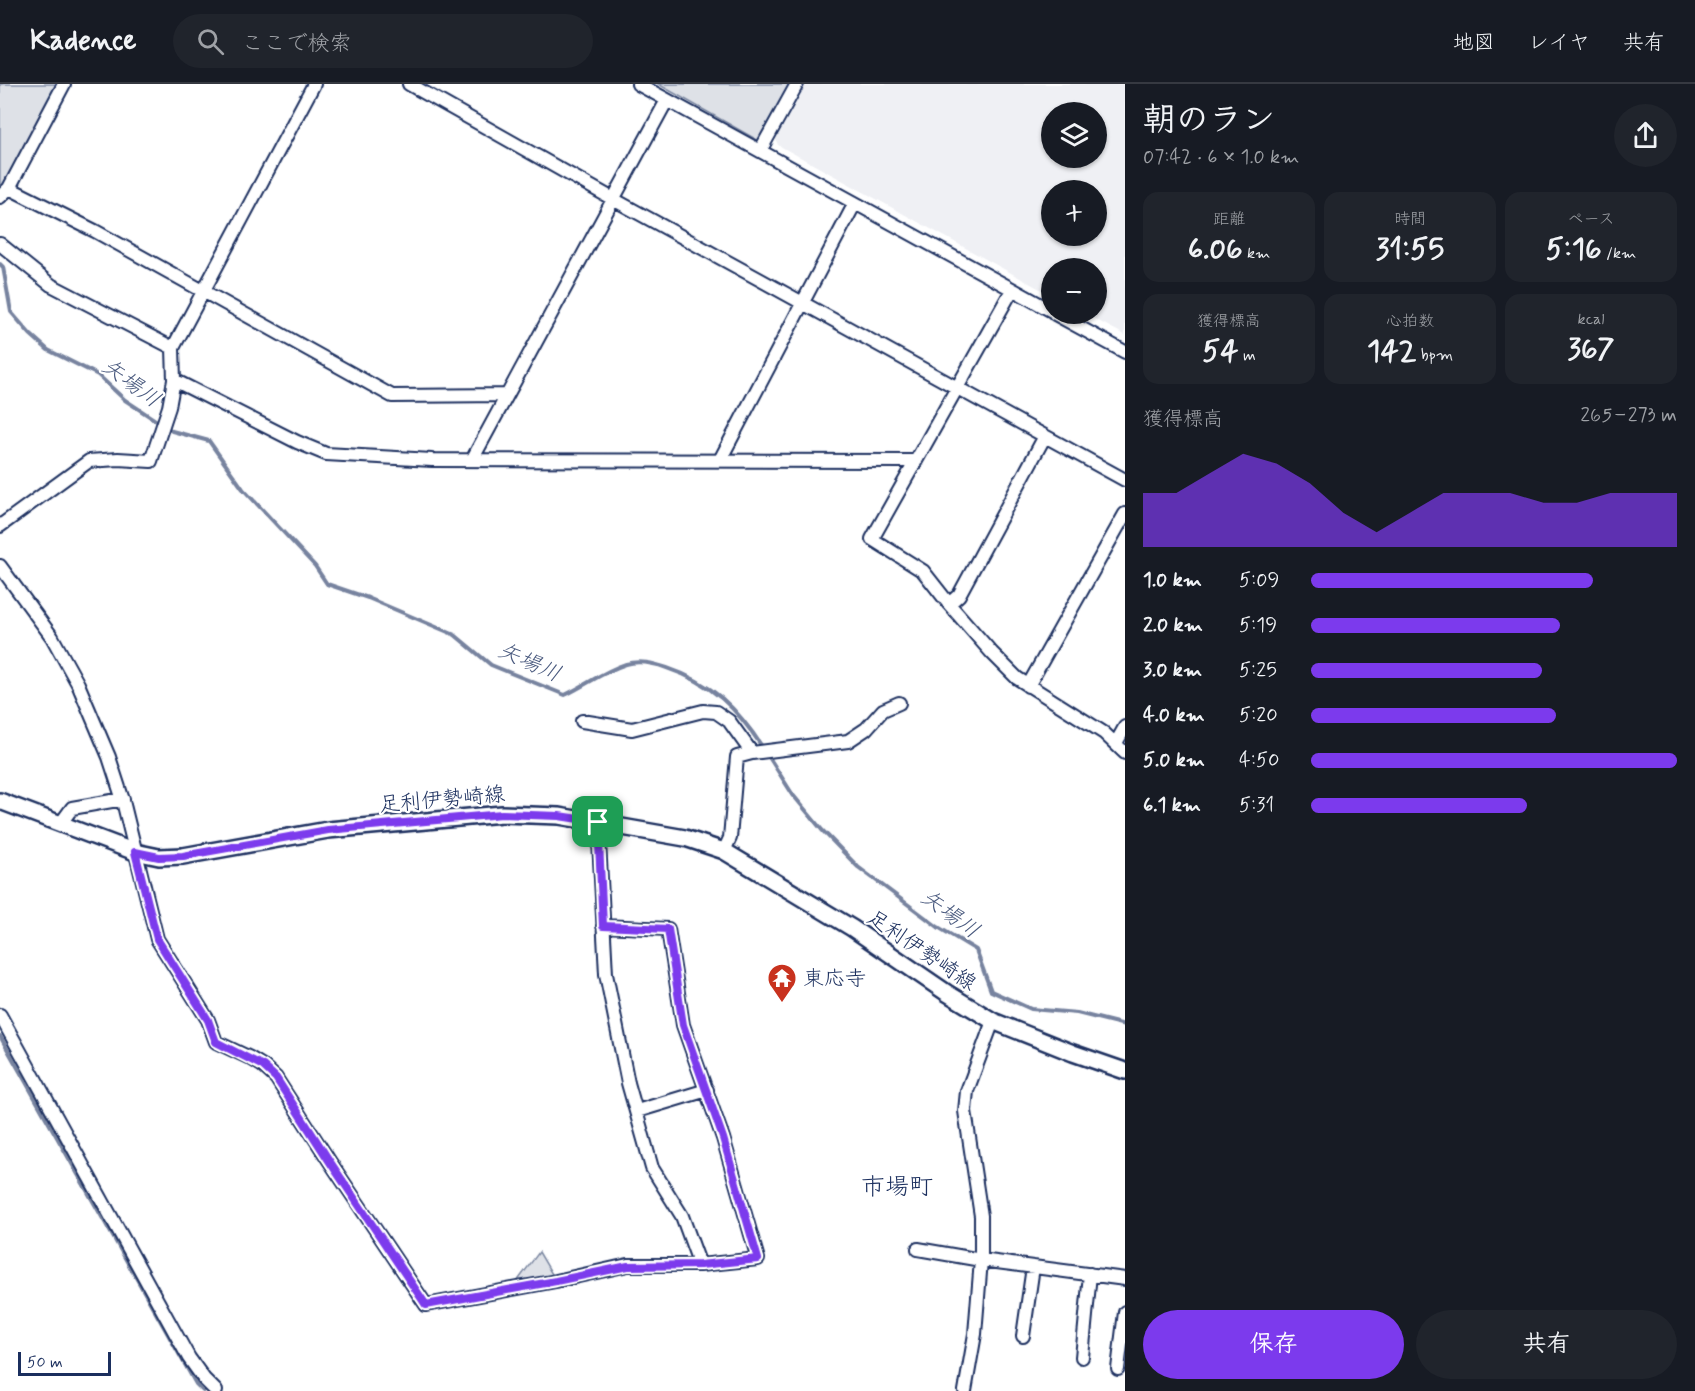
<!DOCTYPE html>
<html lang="ja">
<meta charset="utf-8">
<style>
:root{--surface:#171b24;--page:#20242c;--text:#f1f3f6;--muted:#9ea1a6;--line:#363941;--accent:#7c3aed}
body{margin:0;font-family:Mynerve,"Klee One",sans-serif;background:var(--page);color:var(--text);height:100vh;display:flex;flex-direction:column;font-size:22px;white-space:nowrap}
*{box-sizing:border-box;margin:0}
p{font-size:20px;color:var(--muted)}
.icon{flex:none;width:33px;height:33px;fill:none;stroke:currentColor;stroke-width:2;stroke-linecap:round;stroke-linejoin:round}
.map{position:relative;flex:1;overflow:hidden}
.drawer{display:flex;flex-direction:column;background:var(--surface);width:570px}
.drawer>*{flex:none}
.tools{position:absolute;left:1041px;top:18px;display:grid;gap:12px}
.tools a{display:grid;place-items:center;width:66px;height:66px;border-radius:50%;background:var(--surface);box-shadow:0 2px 4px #0004;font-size:30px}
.scale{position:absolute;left:18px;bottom:15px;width:93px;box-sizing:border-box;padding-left:6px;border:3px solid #1b2f5e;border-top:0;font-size:16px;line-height:21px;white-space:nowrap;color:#1b2f5e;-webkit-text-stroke:4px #fff;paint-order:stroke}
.pin{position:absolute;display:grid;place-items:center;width:51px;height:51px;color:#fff;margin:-26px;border-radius:12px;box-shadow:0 3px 9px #0006}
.round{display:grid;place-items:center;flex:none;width:63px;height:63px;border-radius:32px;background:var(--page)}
.head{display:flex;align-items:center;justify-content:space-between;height:102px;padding:0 18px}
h1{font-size:33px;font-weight:700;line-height:45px}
.metrics{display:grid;grid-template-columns:repeat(3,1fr);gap:9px;height:102px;padding:6px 18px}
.metrics div{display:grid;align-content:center;border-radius:15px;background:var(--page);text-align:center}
.metrics b{font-size:30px;font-weight:700}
.metrics small{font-size:16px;font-weight:400}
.metrics p{font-size:16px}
.chart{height:168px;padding:12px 18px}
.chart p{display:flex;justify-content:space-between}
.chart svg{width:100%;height:108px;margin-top:6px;fill:var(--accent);opacity:.7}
.action{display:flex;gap:12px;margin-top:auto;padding:12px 18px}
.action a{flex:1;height:69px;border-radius:36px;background:var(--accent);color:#fff;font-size:24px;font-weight:700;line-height:69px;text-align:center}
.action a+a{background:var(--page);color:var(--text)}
ul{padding:0 18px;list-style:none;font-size:20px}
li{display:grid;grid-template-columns:96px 72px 1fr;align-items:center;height:45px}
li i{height:15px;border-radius:8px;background:var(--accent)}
header{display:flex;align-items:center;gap:36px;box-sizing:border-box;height:84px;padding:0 30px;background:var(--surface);border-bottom:2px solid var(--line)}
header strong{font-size:28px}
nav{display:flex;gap:33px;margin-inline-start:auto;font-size:21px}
.search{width:420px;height:54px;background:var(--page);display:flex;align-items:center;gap:15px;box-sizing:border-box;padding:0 21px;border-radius:33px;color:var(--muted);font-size:22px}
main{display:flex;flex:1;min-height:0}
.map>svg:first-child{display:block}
.built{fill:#eff0f4;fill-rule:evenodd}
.green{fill:#dee1e7;stroke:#7c88a2;stroke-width:1.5}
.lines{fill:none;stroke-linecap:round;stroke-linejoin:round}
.stream{stroke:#77839f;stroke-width:4}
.minor-casing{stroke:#1b2f5e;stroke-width:16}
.major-casing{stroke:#1b2f5e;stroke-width:20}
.minor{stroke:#fff;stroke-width:12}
.major{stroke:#fff;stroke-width:15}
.route-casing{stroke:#fff;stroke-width:12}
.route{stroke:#7c3aed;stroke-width:8}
.labels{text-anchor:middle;stroke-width:4.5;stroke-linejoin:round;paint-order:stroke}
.street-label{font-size:21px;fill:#1b2f5e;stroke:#fff}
.poi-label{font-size:21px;fill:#1b2f5e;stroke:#fff;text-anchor:start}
.water-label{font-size:22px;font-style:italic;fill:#49597e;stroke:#fff}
.quarter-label{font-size:24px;fill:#1b2f5e;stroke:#fff}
</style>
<header>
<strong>Kadence</strong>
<div class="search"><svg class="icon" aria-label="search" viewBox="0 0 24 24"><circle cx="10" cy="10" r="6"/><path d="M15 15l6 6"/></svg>ここで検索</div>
<nav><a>地図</a><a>レイヤ</a><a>共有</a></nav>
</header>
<main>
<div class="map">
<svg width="1125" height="1307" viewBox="0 0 1125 1307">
<rect width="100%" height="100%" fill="#fff"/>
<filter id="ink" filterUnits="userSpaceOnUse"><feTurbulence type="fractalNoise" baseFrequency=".0167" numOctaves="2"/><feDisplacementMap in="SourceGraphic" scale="12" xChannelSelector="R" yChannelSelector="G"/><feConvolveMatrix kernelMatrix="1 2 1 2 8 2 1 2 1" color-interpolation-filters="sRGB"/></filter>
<g filter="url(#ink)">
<path class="built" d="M803,0h322v251l-40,-21h11v-46h-44l-1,27 -273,-150 -4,-9zM1052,28h44v46h-44zM1052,106h44v46h-44z"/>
<path class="green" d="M0,0h64l-64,113z
M658,0h132l-31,57z
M539,1168l17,29 -45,9z"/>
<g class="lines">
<path class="stream" d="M0,180l3,3 8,45 19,22 18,16 50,25 27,25 47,31 37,10 34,48 72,77 12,18 41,14 87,37 36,30 74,30c21,-10 39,-24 61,-31 14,-4 27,-1 41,4 45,15 70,40 96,80
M767,670l26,41 29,35 36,37 80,60 38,23 15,41 40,18 46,4 48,12
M0,952l196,348 7,7"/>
<g class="minor-casing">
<path id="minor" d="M409,0l204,115 512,281
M638,0l414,227
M760,67l37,-67
M9,104l86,43 297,165 115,-1
M0,113l9,-9 55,-104
M0,160l51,41 122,63
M1012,206l-140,249 51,32 26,33 43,49 25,25 87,55 21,20
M1055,230l70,38
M174,296l123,62 29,12 106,6 484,1
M472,376l195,-360
M720,376l135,-257
M0,442l89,-65 29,-2 33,2 18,-54 5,-27 -1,-32 141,-264
M0,482l52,71 26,47 31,73 13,40 35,142 51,81 8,22 34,16 13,8 13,12 54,84 96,143 130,-24 72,-16h72l58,-6 -35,-121 -40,-113 -15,-96 -65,-3
M949,520l10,-9 86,-159
M1028,602l97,-172
M582,637l50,8 71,-18 13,1 13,9 23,32
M1116,659l9,-16
M598,738l8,152 22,109 24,85 30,48 18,49
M61,739l11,-15 51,-9
M724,767l6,-13 7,-81 15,-4 96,-12 18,-12 17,-19 16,-7
M0,931l189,343 15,21 12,12
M637,1027l70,-21
M918,1165l63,11 144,19
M1023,1252l10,-69
M1082,1273l8,-83
M1118,1285l7,-57
M965,1307l10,-57 6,-74v-44l-16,-105 2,-20 26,-70"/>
</g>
<g class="major-casing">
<path id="major" d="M0,717l135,51 24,5 24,-1 145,-26 174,-16 57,2 126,22 39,13 128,77 95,65 46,28 80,32 52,18"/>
</g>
<use href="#minor" class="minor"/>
<use href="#major" class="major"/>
</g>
</g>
<g class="lines" filter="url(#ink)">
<g class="route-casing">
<path id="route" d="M502,730l57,2 39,6 5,104 65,3 15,96 40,113 35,121 -58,6 -72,1 -72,15 -130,24 -96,-143 -54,-84 -13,-12 -47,-24 -8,-22 -51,-81 -22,-87 24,5 24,-1 145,-26z"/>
</g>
<use href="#route" class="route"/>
</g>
<defs>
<g id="temple-pin" transform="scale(1.5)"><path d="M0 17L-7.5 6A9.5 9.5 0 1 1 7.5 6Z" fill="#c8321e" stroke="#fff"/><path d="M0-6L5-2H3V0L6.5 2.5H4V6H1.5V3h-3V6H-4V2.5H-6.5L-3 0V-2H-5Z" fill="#fff"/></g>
</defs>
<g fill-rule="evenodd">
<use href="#temple-pin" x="782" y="894"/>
</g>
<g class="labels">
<g class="street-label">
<text transform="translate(442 715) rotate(-5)" y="7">足利伊勢崎線</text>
<text transform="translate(922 866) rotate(34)" y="7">足利伊勢崎線</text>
</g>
<g class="poi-label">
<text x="803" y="901">東応寺</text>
</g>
<g class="water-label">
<text transform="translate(132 298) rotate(36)" y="8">矢場川</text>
<text transform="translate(530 577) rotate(24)" y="8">矢場川</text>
<text transform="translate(951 829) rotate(36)" y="8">矢場川</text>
</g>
<g class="quarter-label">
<text x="897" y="1110">市場町</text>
</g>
</g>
</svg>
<div class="tools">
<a><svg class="icon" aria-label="layers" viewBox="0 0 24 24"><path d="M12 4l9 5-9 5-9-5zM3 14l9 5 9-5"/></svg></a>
<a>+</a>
<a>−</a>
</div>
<div class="scale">50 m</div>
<div class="pin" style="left:598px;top:738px;background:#1e9e55"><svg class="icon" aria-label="arrive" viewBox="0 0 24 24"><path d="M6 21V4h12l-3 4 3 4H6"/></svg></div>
</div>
<section class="drawer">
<div class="head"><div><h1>朝のラン</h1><p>07:42 · 6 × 1.0 km</p></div><a class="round"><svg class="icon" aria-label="share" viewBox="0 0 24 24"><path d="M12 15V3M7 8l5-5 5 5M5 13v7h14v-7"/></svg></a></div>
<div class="metrics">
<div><p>距離</p><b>6.06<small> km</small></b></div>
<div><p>時間</p><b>31:55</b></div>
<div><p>ペース</p><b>5:16<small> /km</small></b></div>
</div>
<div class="metrics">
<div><p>獲得標高</p><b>54<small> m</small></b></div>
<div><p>心拍数</p><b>142<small> bpm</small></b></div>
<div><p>kcal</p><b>367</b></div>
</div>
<div class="chart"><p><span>獲得標高</span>265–273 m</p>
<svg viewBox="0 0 160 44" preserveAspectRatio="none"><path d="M0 44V22L10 22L20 14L30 6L40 10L50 18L60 30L70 38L80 30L90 22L100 22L110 22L120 26L130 26L140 22L150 22L160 22V44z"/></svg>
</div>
<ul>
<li><b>1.0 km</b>5:09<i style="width:77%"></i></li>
<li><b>2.0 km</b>5:19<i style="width:68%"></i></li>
<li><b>3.0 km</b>5:25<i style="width:63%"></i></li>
<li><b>4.0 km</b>5:20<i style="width:67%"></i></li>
<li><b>5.0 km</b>4:50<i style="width:100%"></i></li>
<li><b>6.1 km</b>5:31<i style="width:59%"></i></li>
</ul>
<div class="action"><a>保存</a><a>共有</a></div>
</section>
</main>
